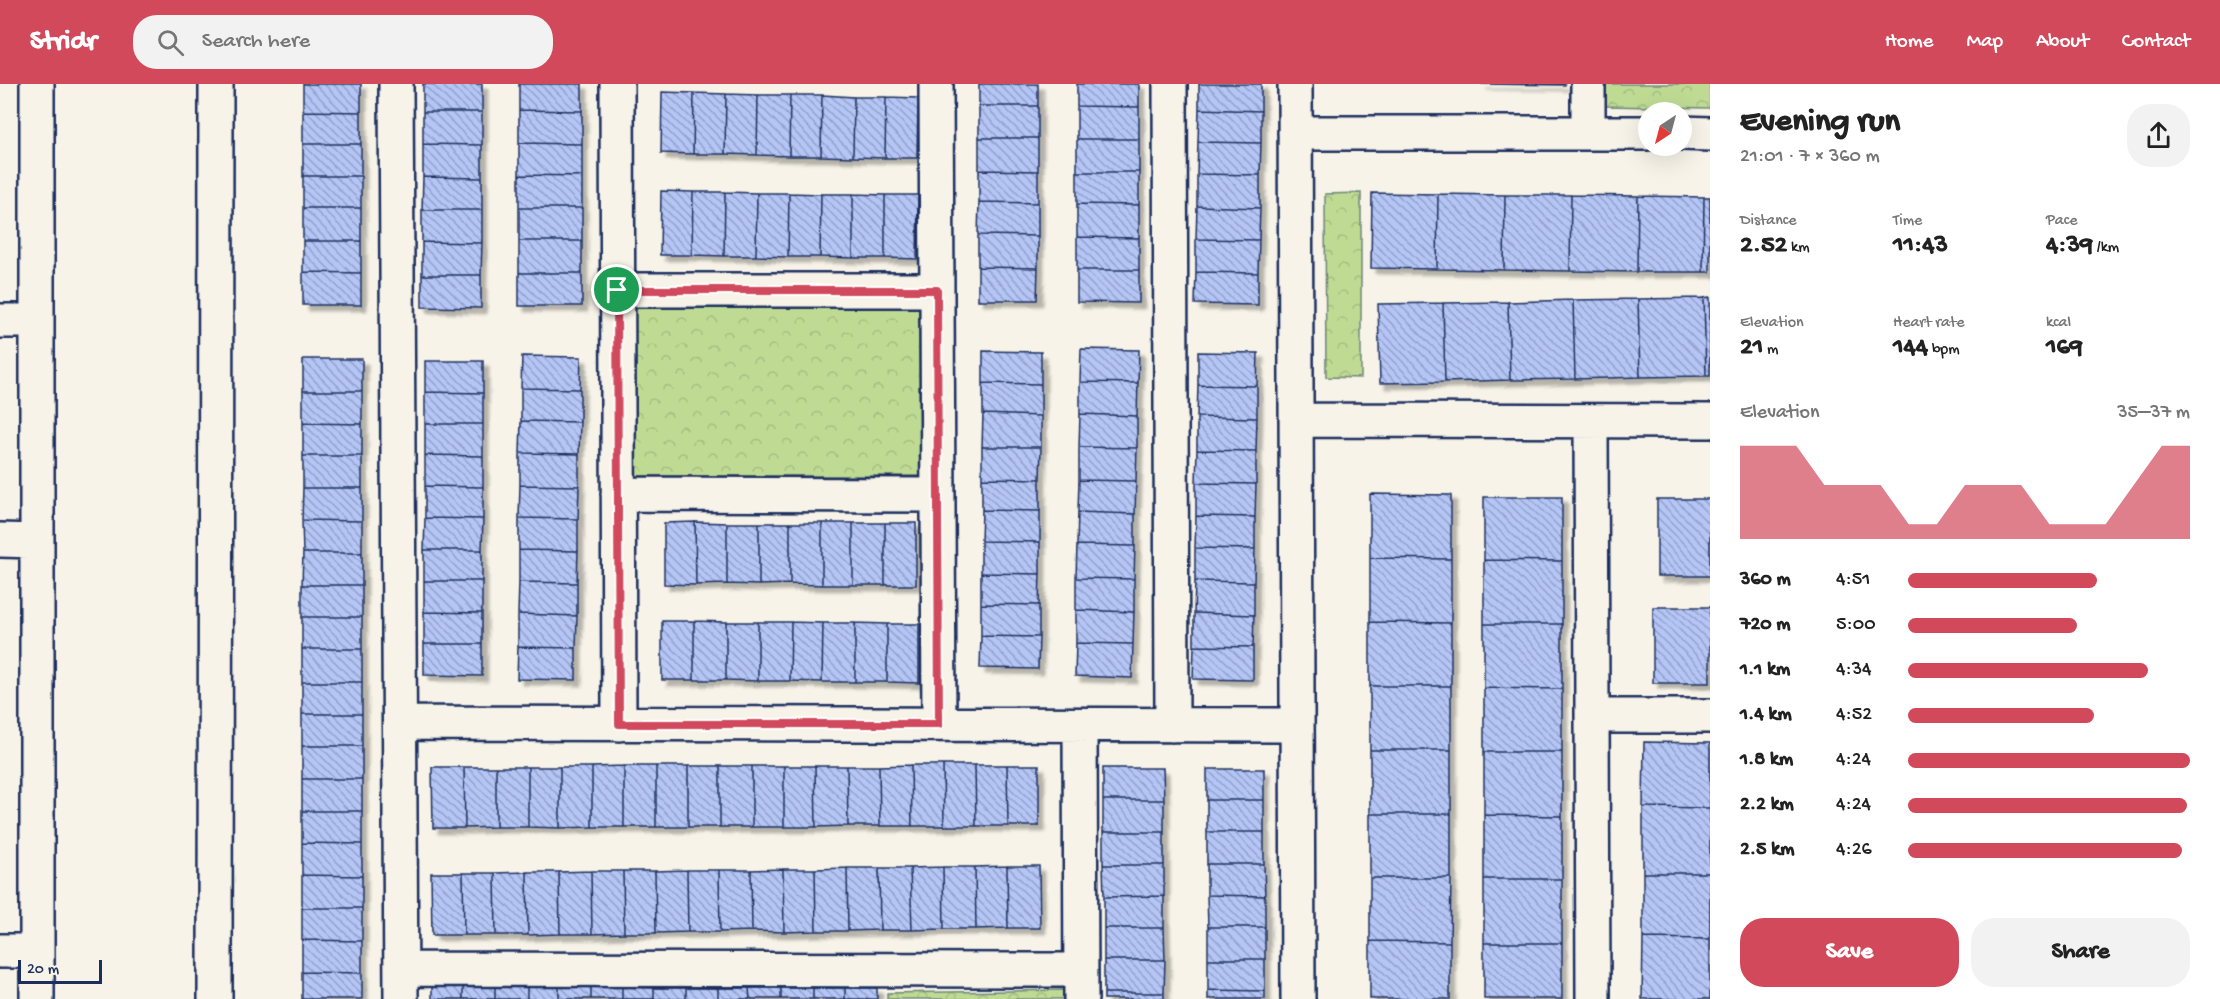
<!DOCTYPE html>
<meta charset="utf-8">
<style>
:root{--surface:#fff;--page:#f2f2f2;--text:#222;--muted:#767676;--accent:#d1495b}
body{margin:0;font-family:"Gochi Hand",sans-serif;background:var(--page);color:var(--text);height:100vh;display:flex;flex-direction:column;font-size:22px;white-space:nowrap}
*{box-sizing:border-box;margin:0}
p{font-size:20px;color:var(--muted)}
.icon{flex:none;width:33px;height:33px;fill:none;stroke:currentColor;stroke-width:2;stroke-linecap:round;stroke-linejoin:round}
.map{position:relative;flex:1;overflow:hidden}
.side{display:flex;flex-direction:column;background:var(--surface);width:510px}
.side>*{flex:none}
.needle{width:39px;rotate:216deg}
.tools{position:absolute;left:1638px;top:18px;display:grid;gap:12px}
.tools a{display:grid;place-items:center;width:54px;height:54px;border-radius:50%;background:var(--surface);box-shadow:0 6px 24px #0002;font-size:30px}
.scale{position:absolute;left:18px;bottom:15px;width:84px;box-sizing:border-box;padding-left:6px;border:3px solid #1b2f5e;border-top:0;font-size:16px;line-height:21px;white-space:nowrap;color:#1b2f5e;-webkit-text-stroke:4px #f7f3e8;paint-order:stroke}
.pin{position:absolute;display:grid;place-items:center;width:51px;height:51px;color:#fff;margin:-26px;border:3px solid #fff;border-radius:50%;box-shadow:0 2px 6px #0007}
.round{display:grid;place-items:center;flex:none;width:63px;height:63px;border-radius:24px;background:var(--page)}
.summary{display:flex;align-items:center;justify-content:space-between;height:102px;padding:0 30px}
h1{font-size:33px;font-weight:700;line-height:45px}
.stats{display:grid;grid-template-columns:repeat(3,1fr);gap:9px;height:102px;padding:6px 30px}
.stats div{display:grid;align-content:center}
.stats b{font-size:26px;font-weight:700}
.stats small{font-size:16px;font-weight:400}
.stats p{font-size:16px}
.chart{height:168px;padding:12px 30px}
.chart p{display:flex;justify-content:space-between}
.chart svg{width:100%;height:108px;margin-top:6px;fill:var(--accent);opacity:.7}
.action{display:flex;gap:12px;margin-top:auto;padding:12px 30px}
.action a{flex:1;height:69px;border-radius:24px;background:var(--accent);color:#fff;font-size:24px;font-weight:700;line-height:69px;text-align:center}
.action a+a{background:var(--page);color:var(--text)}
ul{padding:0 30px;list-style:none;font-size:20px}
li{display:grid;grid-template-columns:96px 72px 1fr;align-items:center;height:45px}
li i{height:15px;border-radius:8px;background:var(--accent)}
header{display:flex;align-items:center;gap:36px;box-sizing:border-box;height:84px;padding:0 30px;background:var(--accent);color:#fff}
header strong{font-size:28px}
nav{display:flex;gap:33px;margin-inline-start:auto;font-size:21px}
.search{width:420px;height:54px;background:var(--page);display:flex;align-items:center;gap:15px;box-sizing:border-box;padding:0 21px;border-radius:24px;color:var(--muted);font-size:22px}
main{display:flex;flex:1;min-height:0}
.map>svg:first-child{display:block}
.park{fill:url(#park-crowns);stroke:#6d8578;stroke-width:1.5}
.building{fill:url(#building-back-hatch);stroke:#1b2f5e;stroke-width:1.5;filter:url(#shadow)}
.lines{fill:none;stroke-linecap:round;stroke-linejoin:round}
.street-casing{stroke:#1b2f5e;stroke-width:38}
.secondary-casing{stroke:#1b2f5e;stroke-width:38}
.street{stroke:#f7f3e8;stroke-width:33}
.secondary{stroke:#f7f3e8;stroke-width:33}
.route-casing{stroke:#fff;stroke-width:12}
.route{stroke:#d1495b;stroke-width:8}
</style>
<header>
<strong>Stridr</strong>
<div class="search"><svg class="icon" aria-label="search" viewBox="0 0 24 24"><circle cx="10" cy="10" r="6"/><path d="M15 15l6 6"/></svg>Search here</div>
<nav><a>Home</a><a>Map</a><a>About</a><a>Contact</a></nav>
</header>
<main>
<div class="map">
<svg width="1710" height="915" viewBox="0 0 1710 915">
<defs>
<pattern id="park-crowns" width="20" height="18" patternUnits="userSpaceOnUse" patternTransform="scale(1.5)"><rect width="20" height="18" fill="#bfdb93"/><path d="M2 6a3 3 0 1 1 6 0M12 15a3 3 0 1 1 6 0" fill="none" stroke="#a4bc81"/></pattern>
<pattern id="building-back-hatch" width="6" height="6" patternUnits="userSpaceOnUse" patternTransform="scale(1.5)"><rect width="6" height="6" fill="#b5c5f5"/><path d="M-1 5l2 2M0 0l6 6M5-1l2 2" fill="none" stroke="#92a0ca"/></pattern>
<filter id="shadow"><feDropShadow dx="5.5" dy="5.5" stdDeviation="1.5" flood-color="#0004"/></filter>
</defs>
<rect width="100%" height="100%" fill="#f7f3e8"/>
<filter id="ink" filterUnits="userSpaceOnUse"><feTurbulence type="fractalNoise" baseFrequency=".0167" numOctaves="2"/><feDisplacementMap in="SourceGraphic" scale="12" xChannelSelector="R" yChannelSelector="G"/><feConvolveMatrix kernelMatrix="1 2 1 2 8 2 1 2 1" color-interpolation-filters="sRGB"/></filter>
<g filter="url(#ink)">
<path class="park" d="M1606,0h104v24l-105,-2z
M1361,109v185l-35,-1 -1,-183z
M633,222h286l1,170h-285z
M1064,906v9h-177v-6z"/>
<path class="building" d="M303,0h58v28l-58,-1z
M423,0h59v28h-59z
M519,0h63v27l-63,-1z
M979,0h59v22h-59z
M1077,0h62v23l-62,-1z
M1199,0h62v27l-62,-2z
M1481,0h84v1z
M662,8l32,1 -1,61 -32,-1z
M694,9l32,1 -1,60h-32z
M726,10l32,1 -1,60 -32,-1z
M758,11h32l-1,61 -32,-1z
M790,11h32l-1,61h-32z
M822,11l32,2 -1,60 -32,-1z
M854,13h32l-1,61 -32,-1z
M886,13l32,1 -1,60h-32z
M979,22h59v32h-59z
M1077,22l62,1v32h-62z
M1199,25l62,2v32l-63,-1z
M519,26l63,1v33l-63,-1z
M303,27l58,1v32h-58z
M423,28h59v33l-59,-1z
M979,54h59v33l-59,-1z
M1077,55h62v33h-62z
M1198,58l63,1 -1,32 -63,-1z
M519,59l63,1v32l-63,-1z
M303,60h58v32h-58z
M423,60l59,1v33l-59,-1z
M979,86l59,1v32l-59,-1z
M1077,88h62v33l-62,-1z
M1197,90l63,1v33l-63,-2z
M519,91l63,1v32h-63z
M303,92h58v32h-58z
M423,93l59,1v32h-60z
M661,107l32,1 -1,63h-32z
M693,108h32l-1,64 -32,-1z
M725,108l32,1 -1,63h-32z
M757,109h32l-1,64 -32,-1z
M789,109l32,1 -1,63h-32z
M1372,109l66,1 -1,75 -66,-1z
M821,110h32v64l-33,-1z
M853,110l32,1v63h-32z
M1438,110l67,1 -1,75 -67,-1z
M885,111h33l-1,64 -32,-1z
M1505,111h66l-1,76 -66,-1z
M1571,111l67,1 -1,76 -67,-1z
M1638,112l66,1 -1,75h-66z
M1704,113h6v75h-7z
M979,118l59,1v33l-60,-1z
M1077,120l62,1v33l-62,-1z
M1197,122l63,2 -1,32 -63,-1z
M303,124h58v33h-58z
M519,124h63v33h-63z
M422,126h60v33l-60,-1z
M978,151l60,1v32l-60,-1z
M1077,153l62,1v32h-62z
M1196,155l63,1 -1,33 -62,-1z
M303,157h58v32l-58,-1z
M519,157h63v32h-63z
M422,158l60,1 -1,32h-59z
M978,183l60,1 -1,32h-59z
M1077,186h62v33l-62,-1z
M303,188l58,1v32h-58z
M1196,188l62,1v32l-63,-1z
M519,189h63v33h-63z
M422,191h59v33l-59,-1z
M1710,213v79h-4l-2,-78z
M1704,214l2,78 -66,1 -2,-78z
M1638,215l2,78 -65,2 -2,-79z
M1573,216l2,79 -65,1 -2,-78z
M1508,218l2,78 -65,2 -2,-79z
M1443,219l2,79 -65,1 -2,-79z
M1081,265l58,1 -1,33 -58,-1z
M983,267l58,1v32l-58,-1z
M1198,268l60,1 -1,33 -59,-1z
M522,272l59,1 -1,32 -59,-1z
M303,275h59v32h-59z
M425,277h58v32l-58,-1z
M1080,298l58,1 -1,33 -57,-2z
M983,299l58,1v32l-58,-2z
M1198,301l59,1v32l-60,-1z
M521,304l59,1v33l-59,-1z
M303,307h59v33l-59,-1z
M425,308l58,1v31h-58z
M983,330l58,2v31h-59z
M1080,330l57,2v32l-58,-1z
M1197,333l60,1 -1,33 -59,-1z
M521,337l59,1 -1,32 -59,-1z
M303,339l59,1v32h-59z
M425,340h58v32l-58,-1z
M982,363h59l-1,32 -58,-1z
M1079,363l58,1 -1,33 -57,-1z
M1197,366l59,1v33l-60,-1z
M520,369l59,1v32l-59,-1z
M425,371l58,1v31l-58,-1z
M303,372h59v32h-59z
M982,394l58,1v32l-58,-1z
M1079,396l57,1 -1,33 -57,-2z
M1196,399l60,1 -1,33 -59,-1z
M520,401l59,1 -1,33 -59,-1z
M425,402l58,1v32l-58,-1z
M303,404h59v33l-60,-1z
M1370,410l81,1v64l-81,-1z
M1484,413h78v64l-78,-1z
M1657,415h53v77h-53z
M982,426l58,1v31l-59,-1z
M1078,428l57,2v32l-58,-1z
M1196,432l59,1v32l-60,-1z
M425,434l58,1 -1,31h-58z
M519,434l59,1v32l-59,-1z
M302,436l60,1v32h-59z
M695,438l32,1v61l-31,1z
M695,438l1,63 -32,-1v-61z
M727,439h32v62l-32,-1z
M759,439h31v61l-31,1z
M790,439h32v62l-32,-1z
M822,439h31v62h-31z
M853,439h32v62h-32z
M885,439h31v62h-31z
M981,457l59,1v32l-59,-1z
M1077,461l58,1 -1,33 -58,-1z
M1195,464l60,1 -1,33 -59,-1z
M424,466h58v31h-58z
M519,466l59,1 -1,32 -58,-1z
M303,469h59v32h-60z
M1370,474l81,1v64l-81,-1z
M1484,476l78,1v63h-78z
M981,489l59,1 -1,31 -58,-1z
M1076,494l58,1v33l-58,-2z
M424,497h58v32l-58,-1z
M1195,497l59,1v33l-60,-2z
M519,498l58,1v33l-59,-2z
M302,501h60v32h-60z
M981,520l58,1v32l-58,-1z
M1653,523h57v76h-57z
M1076,526l58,2 -1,32 -57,-1z
M424,528l58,1v31h-58z
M1194,529l60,2 -1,32 -59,-1z
M518,530l59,2 -1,32 -58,-1z
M302,533h60v32h-60z
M662,537h32v59h-32z
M694,537l32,1v58h-32z
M726,538h32v59l-32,-1z
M758,538h33l-1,59h-32z
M791,538l32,1 -1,59 -32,-1z
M1370,538l81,1v63h-81z
M823,539h32v59h-33z
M855,539l32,1v58h-32z
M887,540h32v59l-32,-1z
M1484,540h78v65l-78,-1z
M981,552l58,1 -1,32 -58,-1z
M1076,559l57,1 -1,34 -57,-2z
M424,560h58v32l-58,-1z
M1194,562l59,1v33l-60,-1z
M518,563l58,1v32l-59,-1z
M302,565h60v33h-60z
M302,598h60v32h-60z
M1370,602h81v64h-81z
M1484,604l78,1v63h-78z
M302,630h60v32h-60z
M1644,658l66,1v65l-67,-1z
M302,662h60v33h-60z
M1370,666h81v64h-81z
M1484,668h78v64l-78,-1z
M911,681h32l1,61h-32z
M911,681l1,61h-32l-1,-60z
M943,681h32l1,61h-32z
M975,681h32l1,61h-32z
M1007,681h32v61h-31z
M624,682h32v61h-32z
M624,682v61h-32v-60z
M656,682h32v61h-32z
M688,682h32v61h-32z
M720,682h32v61h-32z
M752,682h32v61h-32z
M784,682h31l1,61h-32z
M815,682h32l1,60 -32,1z
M847,682h32l1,60h-32z
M432,683h32l1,61h-32z
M464,683h32v60l-31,1z
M496,683h32v60h-32z
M528,683h32v61l-32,-1z
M560,683h32v60l-32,1z
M1103,684h60l1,32h-61z
M1207,685h57v31h-57z
M302,695h60v32h-60z
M1103,716h61v32h-61z
M1207,716h57v32h-57z
M1643,723l67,1v65h-67z
M302,727h60v33l-60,-1z
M1370,730h81v64h-81z
M1484,731l78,1v63h-78z
M1103,748h61v33h-61z
M1207,748h57v32h-57z
M302,759l60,1v32l-60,-1z
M1207,780h57l1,32 -58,-1z
M1103,781h61v31l-60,1z
M1007,782l1,62 -32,1 -1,-62z
M1007,782h32l1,62h-32z
M943,783l1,62 -32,1 -2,-62z
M943,783h32l1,62h-32z
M847,784l1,63h-32l-1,-62z
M847,784h32l1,62 -32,1z
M879,784h31l2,62h-32z
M783,785l1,63 -32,-1 -1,-61z
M783,785h32l1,62 -32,1z
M687,786l1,62 -32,1 -1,-62z
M687,786h32l1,62h-32z
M719,786h32l1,61 -32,1z
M591,787l1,63h-32l-1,-62z
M591,787h32l1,62 -32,1z
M623,787h32l1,62h-32z
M527,788l1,63h-32l-1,-62z
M527,788h32l1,62 -32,1z
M431,789h32l1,62h-32z
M463,789h32l1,62h-32z
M1643,789h67v66l-67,-1z
M302,791l60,1v32h-60z
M1370,794h81l-1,64 -80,-1z
M1484,795h78v64h-78z
M1207,811l58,1v31h-57z
M1164,812v32h-60v-31z
M302,824h60v33l-60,-1z
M1208,843h57v32h-57z
M1104,844h60l1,32h-61z
M1643,854l67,1v60h-68z
M302,856l60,1v32l-60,-1z
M1370,857l80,1v57h-80z
M1484,859h78v56h-78z
M1208,875h57v32l-57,-1z
M1104,876h61l-1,33h-60z
M302,888l60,1v26h-60z
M432,903h31v12h-31z
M463,903h32v12h-32z
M495,903h32v12h-32z
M527,903h32v12h-32z
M559,903h32v12h-32z
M591,903h31v12h-31z
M622,903l32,1v11h-32z
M654,904h32v11h-32z
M686,904h32v11h-32z
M718,904h31l1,11h-32z
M749,904h32v11h-31z
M781,904h32v11h-32z
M813,904h32v11h-32z
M845,904h32v11h-32z
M1208,906l57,1v8h-57z
M1104,909h60v6h-60z"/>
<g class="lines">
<g class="street-casing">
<path id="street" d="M37,0v915
M396,0l5,915
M617,0l2,640
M936,0l3,640
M1170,0l2,641
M1295,0l3,915
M1588,0v49
M1295,49h353
M1682,49l28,1
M617,206h320
M0,237h37
M1296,336l414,1
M1591,337l2,578
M618,410l320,1
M0,456l36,1
M1592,632h118
M400,639l897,2
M1080,641l1,274
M0,867h37
M401,885l680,1"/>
</g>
<g class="secondary-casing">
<path id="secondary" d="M215,915l1,-915"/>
</g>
<use href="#street" class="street"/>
<use href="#secondary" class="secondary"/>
</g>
</g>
<g class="lines" filter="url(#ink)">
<g class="route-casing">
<path id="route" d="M617,206h320l2,434h-320z"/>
</g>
<use href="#route" class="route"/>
</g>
</svg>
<div class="tools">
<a><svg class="needle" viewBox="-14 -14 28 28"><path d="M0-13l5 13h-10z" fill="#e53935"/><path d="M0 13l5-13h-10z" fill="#767676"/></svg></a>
</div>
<div class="scale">20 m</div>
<div class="pin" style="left:617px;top:206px;background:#1e9e55"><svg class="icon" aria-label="arrive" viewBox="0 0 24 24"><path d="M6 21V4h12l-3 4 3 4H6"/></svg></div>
</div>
<section class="side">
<div class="summary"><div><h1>Evening run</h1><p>21:01 · 7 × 360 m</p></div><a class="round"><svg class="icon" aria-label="share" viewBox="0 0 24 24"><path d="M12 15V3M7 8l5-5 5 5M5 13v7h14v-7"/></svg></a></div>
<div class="stats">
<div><p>Distance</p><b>2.52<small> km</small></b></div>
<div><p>Time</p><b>11:43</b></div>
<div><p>Pace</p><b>4:39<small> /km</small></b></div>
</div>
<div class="stats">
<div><p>Elevation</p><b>21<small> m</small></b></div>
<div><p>Heart rate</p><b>144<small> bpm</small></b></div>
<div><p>kcal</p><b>169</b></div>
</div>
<div class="chart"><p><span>Elevation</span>35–37 m</p>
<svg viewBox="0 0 160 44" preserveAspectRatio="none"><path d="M0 44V6L10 6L20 6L30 22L40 22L50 22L60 38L70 38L80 22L90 22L100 22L110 38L120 38L130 38L140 22L150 6L160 6V44z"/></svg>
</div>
<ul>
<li><b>360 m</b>4:51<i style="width:67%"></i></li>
<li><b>720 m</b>5:00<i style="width:60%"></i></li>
<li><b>1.1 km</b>4:34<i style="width:85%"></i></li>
<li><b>1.4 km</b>4:52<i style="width:66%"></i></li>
<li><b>1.8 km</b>4:24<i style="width:100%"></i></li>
<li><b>2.2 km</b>4:24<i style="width:99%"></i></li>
<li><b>2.5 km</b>4:26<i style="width:97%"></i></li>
</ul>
<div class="action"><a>Save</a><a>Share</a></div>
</section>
</main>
